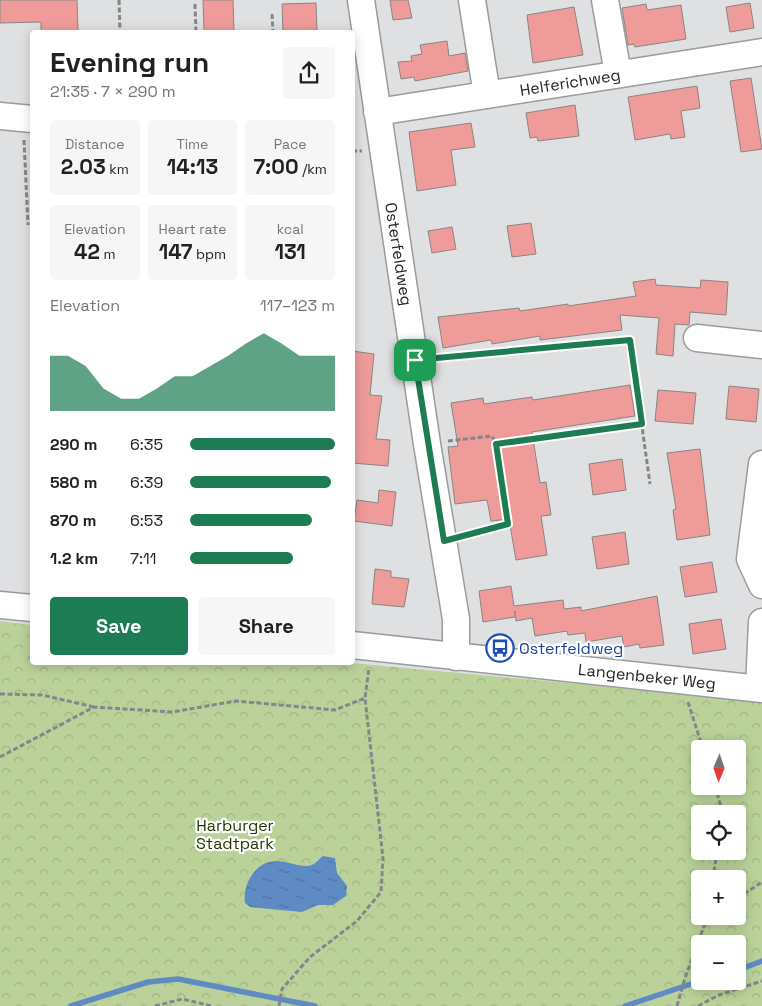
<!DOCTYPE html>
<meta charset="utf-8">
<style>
:root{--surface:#fff;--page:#f6f6f6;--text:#202124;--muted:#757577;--accent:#1d7c53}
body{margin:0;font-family:"Space Grotesk",sans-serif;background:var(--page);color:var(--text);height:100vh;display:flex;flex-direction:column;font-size:19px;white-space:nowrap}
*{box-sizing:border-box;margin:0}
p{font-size:16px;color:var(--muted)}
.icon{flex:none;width:28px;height:28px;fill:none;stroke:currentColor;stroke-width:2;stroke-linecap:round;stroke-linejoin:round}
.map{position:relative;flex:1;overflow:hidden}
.details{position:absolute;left:30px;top:30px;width:325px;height:635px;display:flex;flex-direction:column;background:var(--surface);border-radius:5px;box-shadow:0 2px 12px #0003}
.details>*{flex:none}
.needle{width:32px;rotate:182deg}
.tools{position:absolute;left:691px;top:740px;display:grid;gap:10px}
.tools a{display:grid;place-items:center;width:55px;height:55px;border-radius:5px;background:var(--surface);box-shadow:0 2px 12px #0003;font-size:25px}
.pin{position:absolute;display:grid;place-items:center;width:42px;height:42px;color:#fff;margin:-21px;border-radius:10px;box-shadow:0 2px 8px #0006}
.round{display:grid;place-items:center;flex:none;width:52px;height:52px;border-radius:5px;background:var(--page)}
.overview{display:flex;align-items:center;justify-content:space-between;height:85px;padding:0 20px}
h1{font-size:28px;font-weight:600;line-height:38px}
.figures{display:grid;grid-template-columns:repeat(3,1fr);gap:8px;height:85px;padding:5px 20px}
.figures div{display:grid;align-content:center;border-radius:5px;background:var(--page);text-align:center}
.figures b{font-size:21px;font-weight:600}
.figures small{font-size:14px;font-weight:400}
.figures p{font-size:14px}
.chart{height:140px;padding:10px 20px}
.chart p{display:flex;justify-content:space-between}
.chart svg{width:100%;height:90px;margin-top:5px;fill:var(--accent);opacity:.7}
.button{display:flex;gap:10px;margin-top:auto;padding:10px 20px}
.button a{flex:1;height:58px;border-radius:5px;background:var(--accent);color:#fff;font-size:20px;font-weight:600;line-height:58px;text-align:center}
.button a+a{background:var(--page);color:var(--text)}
ul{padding:0 20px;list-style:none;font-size:16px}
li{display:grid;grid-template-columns:80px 60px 1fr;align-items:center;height:38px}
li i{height:12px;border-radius:6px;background:var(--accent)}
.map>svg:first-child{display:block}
.park{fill:url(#park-crowns);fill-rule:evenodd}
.water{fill:url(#water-ripples)}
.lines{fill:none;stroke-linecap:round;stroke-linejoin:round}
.stream{stroke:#5f8bc5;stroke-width:5.5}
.building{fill:#ef9b9a;stroke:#878585}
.minor-casing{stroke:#9b9b9d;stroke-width:29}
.path{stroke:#858687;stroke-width:3;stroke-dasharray:5 2.5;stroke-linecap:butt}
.minor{stroke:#fff;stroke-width:26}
.route-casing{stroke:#fff;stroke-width:10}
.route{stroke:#1d7c53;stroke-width:6}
.labels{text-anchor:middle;stroke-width:4.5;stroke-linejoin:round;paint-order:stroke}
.street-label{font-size:16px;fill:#232324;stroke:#fff}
.transit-label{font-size:16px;fill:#164399;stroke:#fff;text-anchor:start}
.park-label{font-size:16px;fill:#243500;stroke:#fff}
</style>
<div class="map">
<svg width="762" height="1006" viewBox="0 0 762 1006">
<defs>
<pattern id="park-crowns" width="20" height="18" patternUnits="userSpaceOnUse" patternTransform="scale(1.25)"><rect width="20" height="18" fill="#bad299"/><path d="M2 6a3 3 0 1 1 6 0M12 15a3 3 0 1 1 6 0" fill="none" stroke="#a0b484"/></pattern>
<pattern id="water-ripples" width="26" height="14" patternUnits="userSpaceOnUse" patternTransform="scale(1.25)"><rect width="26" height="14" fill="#5f8bc5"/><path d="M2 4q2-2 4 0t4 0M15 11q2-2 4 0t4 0" fill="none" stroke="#4e71a0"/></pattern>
</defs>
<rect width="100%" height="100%" fill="#dfe0e1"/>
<path class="park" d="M0,621l32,4v37h309l421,39v305h-762zM700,749h38v37h-38zM700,814h38v37h-38zM700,879h38v37h-38zM700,944h38v37h-38z"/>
<path class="water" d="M323,856l12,2 2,15 10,13 -1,10 -13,9h-15l-16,7 -52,-5 -5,-4c-3,-19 11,-42 31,-42 10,0 21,5 31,5 7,0 11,-6 16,-10z"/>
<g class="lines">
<path class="stream" d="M738,970l24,-9
M71,1006l77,-24 30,-3 137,27
M625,1006l75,-25"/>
</g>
<path class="building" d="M0,0h77l1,32h-37v-10l-41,1z
M203,0h30l1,32h-30z
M390,0h18l4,18 -19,2z
M316,3l1,29h-34l-1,-28z
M750,3l4,25 -24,4 -4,-25z
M646,4l1,6 34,-5 5,34 -51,8 -1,-3 -6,1 -6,-37z
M574,7l9,48 -50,8 -6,-48z
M447,41l2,15 16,-3 3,18 -53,10 -1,-4 -13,2 -3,-17 14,-1 -1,-5 11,-2 -2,-9z
M751,78l11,71 -21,3 -11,-71z
M697,86l3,22 -19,3 4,26 -14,2 -1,-5 -35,6 -7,-43z
M575,105l4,31 -41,5 -1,-4 -7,1 -4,-25z
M471,123l4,24 -24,3 5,35 -39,6 -8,-59z
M531,223l5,31 -24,3 -5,-31z
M452,227l4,22 -24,4 -4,-22z
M655,279l1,6 44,3 1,-8 27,2 -2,33 -36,-3 -1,13 -14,-1 -2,32 -17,-2 3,-36 -39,-3 2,15 -82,10v-4l-48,8 -1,-4 -48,8 -5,-31 81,-9 1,3 48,-7v2l68,-10 -3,-14z
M352,351l22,3 -4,41 12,1 -6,43 14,1 -2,26 -36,-3z
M630,385l5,31 -103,16 8,51 6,-1 5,33 -10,1 6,39 -31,5 -7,-41 -18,2 -4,-21 -32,4 -7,-57 10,-1 -7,-43 32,-5 1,6 48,-7 1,3z
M729,386l30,3 -3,33 -30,-3z
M658,390l38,3 -3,31 -38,-3z
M700,449l10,86 -33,5 -4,-30 3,-1 -9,-56z
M622,459l4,31 -33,5 -4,-31z
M379,490l17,2 -4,34 -38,-5 3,-21 21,3z
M625,532l4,32 -32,5 -5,-32z
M712,562l5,30 -32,5 -5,-30z
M375,569l16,2v6l18,2 -5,28 -32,-3z
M511,586l3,20 49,-6 1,9 17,-2v4l76,-15 7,49 -24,3 -1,-4 -15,3 -2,-11 -36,6 -1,-9 -17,2 -1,-4 -32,5 -3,-18 -16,3 -1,-10v6l-32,5 -4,-31z
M721,619l5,30 -33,5 -4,-30z"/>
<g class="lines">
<g class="minor-casing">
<path id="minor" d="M361,0l66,444 29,175v38
M472,0l15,95
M605,0l13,74
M377,112l385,-60
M0,116l32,3
M697,338l65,7
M762,464l-12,95 12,26
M0,605l32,3
M352,645l410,44
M759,688l3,-66"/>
</g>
<path class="path" d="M119,0l1,32
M195,4l1,28
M272,14l1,18
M24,140l4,85
M352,151h10
M436,358l194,-18 20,144
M448,441l44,-5 4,8 146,-20
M464,536l44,-12 -12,-80
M0,694l42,1 52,12
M688,702l15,47
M0,757l94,-50 78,5 64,-11 99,9 30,-12
M715,786l8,28
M713,879l4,-28
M738,898l24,-16
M155,1006l27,-7 30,7
M279,1006l3,-17 28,-32 47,-36 24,-29 2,-34 -18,-160 4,-30
M677,1006l8,-28 22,-60
M698,1006l21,-11 43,-14"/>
<use href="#minor" class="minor"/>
</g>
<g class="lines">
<g class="route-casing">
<path id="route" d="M630,340l12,84 -146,20 12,80 -64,17 -29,-181z"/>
</g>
<use href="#route" class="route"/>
</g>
<defs>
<g id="bus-ring" transform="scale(1.4375)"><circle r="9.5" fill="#fff" stroke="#1a4fb4" stroke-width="1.5"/><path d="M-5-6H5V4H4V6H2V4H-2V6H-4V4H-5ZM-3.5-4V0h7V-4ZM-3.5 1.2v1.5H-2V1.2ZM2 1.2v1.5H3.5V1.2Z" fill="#1a4fb4"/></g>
</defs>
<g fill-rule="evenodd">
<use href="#bus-ring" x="500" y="648"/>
</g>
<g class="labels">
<g class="street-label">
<text transform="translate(570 82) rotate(-9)" y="6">Helferichweg</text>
<text transform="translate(399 254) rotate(81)" y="6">Osterfeldweg</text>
<text transform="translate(647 676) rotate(6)" y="6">Langenbeker Weg</text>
</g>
<g class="transit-label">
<text x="519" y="654">Osterfeldweg</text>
</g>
<g class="park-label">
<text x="235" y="831">Harburger<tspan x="235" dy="18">Stadtpark</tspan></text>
</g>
</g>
</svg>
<div class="tools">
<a><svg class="needle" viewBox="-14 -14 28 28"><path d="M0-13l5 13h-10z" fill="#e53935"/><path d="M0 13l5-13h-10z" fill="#757577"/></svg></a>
<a><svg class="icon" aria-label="locate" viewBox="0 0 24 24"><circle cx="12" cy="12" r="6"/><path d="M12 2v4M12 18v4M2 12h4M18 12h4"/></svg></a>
<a>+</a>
<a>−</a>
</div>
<div class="pin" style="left:415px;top:360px;background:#1e9e55"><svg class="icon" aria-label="arrive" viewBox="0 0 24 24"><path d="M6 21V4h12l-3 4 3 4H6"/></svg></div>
<section class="details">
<div class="overview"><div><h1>Evening run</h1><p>21:35 · 7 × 290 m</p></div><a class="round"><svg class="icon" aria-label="share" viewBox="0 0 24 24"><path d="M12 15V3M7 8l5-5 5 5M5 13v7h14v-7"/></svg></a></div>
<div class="figures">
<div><p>Distance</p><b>2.03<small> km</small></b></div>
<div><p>Time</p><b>14:13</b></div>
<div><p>Pace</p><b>7:00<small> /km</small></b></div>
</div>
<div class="figures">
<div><p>Elevation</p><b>42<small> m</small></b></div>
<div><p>Heart rate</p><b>147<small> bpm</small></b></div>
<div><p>kcal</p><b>131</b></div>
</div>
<div class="chart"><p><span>Elevation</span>117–123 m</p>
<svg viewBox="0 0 160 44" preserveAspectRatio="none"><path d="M0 44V17L10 17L20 22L30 33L40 38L50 38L60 33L70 27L80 27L90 22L100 17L110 11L120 6L130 11L140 17L150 17L160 17V44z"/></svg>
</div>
<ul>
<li><b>290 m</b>6:35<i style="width:100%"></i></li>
<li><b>580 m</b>6:39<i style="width:97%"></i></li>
<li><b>870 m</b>6:53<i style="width:84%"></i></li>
<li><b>1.2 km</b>7:11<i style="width:71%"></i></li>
</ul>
<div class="button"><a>Save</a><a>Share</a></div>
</section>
</div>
